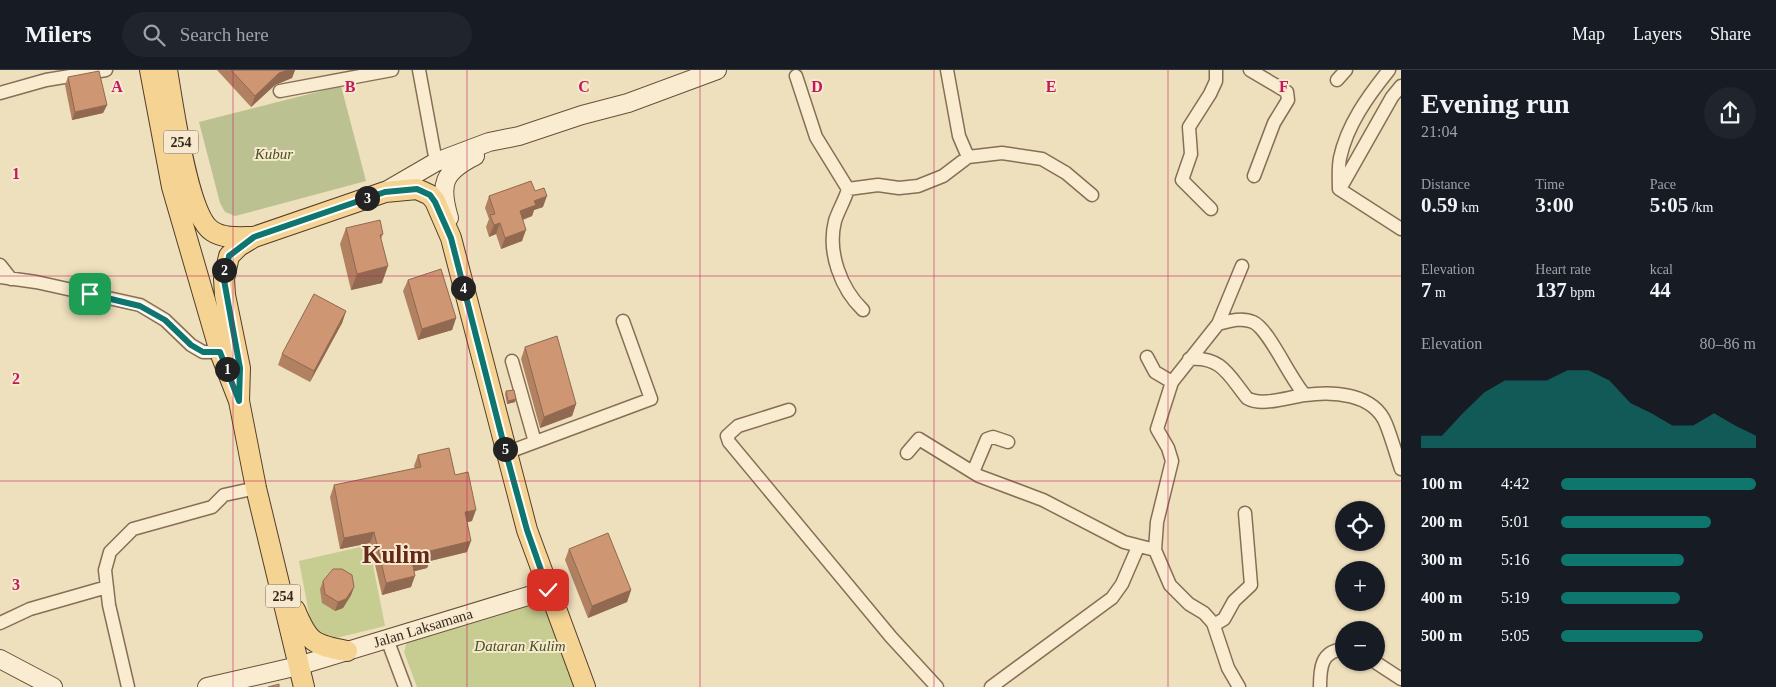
<!DOCTYPE html>
<meta charset="utf-8">
<style>
:root{--surface:#171b24;--page:#20242c;--text:#f1f3f6;--muted:#9ea1a6;--line:#363941;--accent:#0f766e}
body{margin:0;font-family:Georgia,serif;background:var(--page);color:var(--text);height:100vh;display:flex;flex-direction:column;font-size:19px;white-space:nowrap}
*{box-sizing:border-box;margin:0}
p{font-size:16px;color:var(--muted)}
.icon{flex:none;width:28px;height:28px;fill:none;stroke:currentColor;stroke-width:2;stroke-linecap:round;stroke-linejoin:round}
.map{position:relative;flex:1;overflow:hidden}
.panel{display:flex;flex-direction:column;background:var(--surface);width:375px}
.panel>*{flex:none}
.controls{position:absolute;left:1335px;top:431px;display:grid;gap:10px}
.controls a{display:grid;place-items:center;width:50px;height:50px;border-radius:50%;background:var(--surface);box-shadow:0 1px 4px #0004;font-size:25px}
.pin{position:absolute;display:grid;place-items:center;width:42px;height:42px;color:#fff;margin:-21px;border-radius:10px;box-shadow:0 2px 8px #0006}
.km{position:absolute;width:25px;height:25px;margin:-12px;border-radius:50%;background:#222;color:#fff;font-size:14px;line-height:25px;text-align:center}
.round{display:grid;place-items:center;flex:none;width:52px;height:52px;border-radius:26px;background:var(--page)}
.overview{display:flex;align-items:center;justify-content:space-between;height:85px;padding:0 20px}
h1{font-size:28px;font-weight:800;line-height:38px}
.figures{display:grid;grid-template-columns:repeat(3,1fr);gap:8px;height:85px;padding:5px 20px}
.figures div{display:grid;align-content:center}
.figures b{font-size:21px;font-weight:800}
.figures small{font-size:14px;font-weight:400}
.figures p{font-size:14px}
.chart{height:140px;padding:10px 20px}
.chart p{display:flex;justify-content:space-between}
.chart svg{width:100%;height:90px;margin-top:5px;fill:var(--accent);opacity:.7}
ul{padding:0 20px;list-style:none;font-size:16px}
li{display:grid;grid-template-columns:80px 60px 1fr;align-items:center;height:38px}
li i{height:12px;border-radius:6px;background:var(--accent)}
header{display:flex;align-items:center;gap:30px;box-sizing:border-box;height:70px;padding:0 25px;background:var(--surface);border-bottom:1px solid var(--line)}
header strong{font-size:24px}
nav{display:flex;gap:28px;margin-inline-start:auto;font-size:18px}
.search{width:350px;height:45px;background:var(--page);display:flex;align-items:center;gap:12px;box-sizing:border-box;padding:0 18px;border-radius:28px;color:var(--muted);font-size:19px}
main{display:flex;flex:1;min-height:0}
.map>svg:first-child{display:block}
.green{fill:#c7cc91}
.cemetery{fill:#bcc191}
.lines{fill:none;stroke-linecap:round;stroke-linejoin:round}
.street-casing{stroke:#876f56;stroke-width:15}
.secondary-casing{stroke:#68503a;stroke-width:20}
.primary-casing{stroke:#543d2b;stroke-width:22}
.street{stroke:#f9ecd0;stroke-width:12}
.secondary{stroke:#f9ecd0;stroke-width:18}
.primary{stroke:#f4d393;stroke-width:20}
.wall{fill:#b18162}
.shaded-wall{fill:#906950}
.building{fill:#ce9672;stroke:#906950}
.route-casing{stroke:#fff;stroke-width:10}
.route{stroke:#0f766e;stroke-width:6}
.grid{fill:none;stroke:#c2185b;stroke-width:1;stroke-opacity:0.55}
.labels{text-anchor:middle;stroke-width:4;stroke-linejoin:round;paint-order:stroke}
.shield{fill:#f6e9cd;stroke:#706150;stroke-width:1}
.shield-label{font-size:14px;font-weight:bold;fill:#36271b}
.park-label{font-size:15px;font-style:italic;fill:#475221;stroke:#f6e9cd}
.street-label{font-size:15px;fill:#36271b;stroke:#f6e9cd}
.town-label{font-size:25px;font-weight:bold;fill:#63271a;stroke:#f6e9cd}
.grid-label{font-size:16px;text-anchor:middle;font-weight:bold;fill:#c2185b;stroke:#f6e9cd;stroke-width:4;stroke-linejoin:round;paint-order:stroke}
</style>
<header>
<strong>Milers</strong>
<div class="search"><svg class="icon" aria-label="search" viewBox="0 0 24 24"><circle cx="10" cy="10" r="6"/><path d="M15 15l6 6"/></svg>Search here</div>
<nav><a>Map</a><a>Layers</a><a>Share</a></nav>
</header>
<main>
<div class="map">
<svg width="1401" height="617" viewBox="0 0 1401 617">
<rect width="100%" height="100%" fill="#eedfbd"/>
<path class="green" d="M369,475l16,81 -53,13 -10,-2 -10,-8 -13,-68z
M538,531l11,7 31,79h-163l-13,-35 3,-11z"/>
<path class="cemetery" d="M341,16l25,95 -131,35 -10,-4 -5,-9 -21,-81z"/>
<g class="lines">
<g class="street-casing">
<path id="street" d="M419,0l17,92
M947,0l12,66 9,21
M1250,0l37,22 1,8 -14,23 -20,53
M796,6l20,61 32,52 30,-4 21,3 19,-2 25,-10 25,-19 34,-4 40,6 24,14 26,22
M1337,10l9,-10
M280,21l112,-21
M0,23l46,-13 60,-10
M1341,117l51,-90 9,-11
M848,119c-3,11 -10,22 -13,32 -8,31 6,68 28,89
M1339,119c0,-9 -1,-21 1,-31 7,-33 28,-62 49,-88
M1339,119l62,40
M1211,139l-29,-29 9,-26 -2,-27 21,-33 6,-13v-11
M0,195l11,14
M0,207l36,5 104,23 25,15 26,25 12,7h17
M1218,254c11,-3 24,-7 35,-2 16,7 37,57 52,73 27,-4 69,-2 81,29 6,15 10,30 15,45
M1147,287l8,15 17,10
M1189,289c33,-3 40,17 58,39 15,9 41,-1 58,-3
M512,291l23,81
M789,340l-51,16 -11,10 2,6 162,195 46,50
M506,383l145,-54 -28,-78
M907,383l12,-14 60,37 64,24 81,42 31,8
M973,402l14,-33 6,-2 15,5
M0,553l30,-14 77,-22
M1214,555l10,-6 10,-18 17,-16 -6,-72
M387,569l18,48
M1375,592l26,17
M128,617l-19,-82 -4,-35 5,-18 23,-23 79,-22 12,-12 32,-7
M991,617l121,-89 10,-14 16,-37
M1239,617l-11,-19 -15,-45 -9,-10 -15,-9 -19,-19 -15,-35 2,-28 15,-61 -4,-13 -11,-19 15,-47 46,-58 24,-58
M1320,617c0,-19 1,-36 24,-38"/>
</g>
<g class="secondary-casing">
<path id="secondary" d="M386,121l50,-29 53,-20 30,-6 63,-21 46,-12 89,-33
M449,148c-10,-34 -6,-46 26,-62
M0,589l53,28
M207,617l91,-21 250,-76"/>
</g>
<g class="primary-casing">
<path id="primary" d="M150,0l22,117 48,165 19,49 17,87 48,199
M167,0c6,33 20,145 45,161 12,8 28,6 42,6
M239,331l1,-33 -15,-73 -1,-16 5,-23 10,-10 15,-9 131,-45 32,-3 13,6 5,6 16,37 76,292 58,157
M295,540c13,32 18,35 52,41"/>
</g>
<use href="#street" class="street"/>
<use href="#secondary" class="secondary"/>
<use href="#primary" class="primary"/>
</g>
<path class="wall" d="M217,0h78l-3,8 -17,7 -24,22z
M68,7l39,28 -4,8 -31,7 -7,-35z
M535,121l8,16 -9,3 -2,6 -9,4 -1,21 -21,8 -5,-15 -7,3 -3,-10 3,-8 -4,-11 4,-12z
M346,158l37,6 -2,5 1,44 -31,7 -11,-46z
M408,210l48,38 -4,12 -34,10 -15,-49z
M346,241l-4,12 -32,59 -32,-17 4,-11z
M525,277l51,57 -4,12 -32,12 -19,-69z
M506,321l9,11 -8,2 -2,-10z
M418,385l37,20 17,46 -5,1v30l-37,9 -3,7 -13,3 -3,16 -29,8 -12,-52 -30,6 -10,-52 4,-12 81,-16 -1,-3z
M569,479l62,41 -4,12 -39,16 -23,-58z
M323,511l31,6 -3,8 -8,13 -8,3 -13,-8 -2,-14z"/>
<path class="shaded-wall" d="M288,0h7l-3,8 -17,7 -24,22 4,-11 24,-23z
M107,35l-4,8 -31,7 3,-8z
M547,126l-4,11 -9,3 -2,6 -17,6 5,-11 14,-10z
M500,153l-4,11 -7,3 5,-12z
M526,160l-4,11 -21,8 4,-11z
M388,196l-6,17 -31,7 6,-16z
M346,241l-4,12 -32,59 4,-11z
M456,248l-4,12 -34,10 4,-11z
M516,329l-1,3 -8,2 1,-3z
M576,334l-4,12 -32,12 4,-11z
M476,440l-4,11 -12,3 5,-12z
M374,462l-4,11 -30,6 4,-11z
M471,471l-4,11 -37,9 -3,7 -19,5 4,-12 18,-10z
M415,506l-4,11 -29,8 4,-12z
M354,517l-3,8 -8,13 -8,3 3,-9z
M631,520l-4,12 -39,16 4,-12z"/>
<path class="building" d="M231,0h57l-9,3 -24,23z
M99,1l8,34 -32,7 -7,-35z
M531,111l4,10 9,-3 3,8 -13,5 2,4 -16,6 6,19 -21,8 -5,-15 -6,2 -4,-10 5,-1 -6,-18z
M380,150l3,14 -3,1 8,31 -31,8 -11,-46z
M441,199l15,49 -34,11 -14,-49z
M314,224l32,17 -32,60 -32,-17z
M557,266l19,68 -32,13 -19,-70z
M514,320l2,9 -8,2 -2,-10z
M449,378l6,27 13,-3 8,38 -11,2 6,29 -41,10 1,6 -19,4 3,15 -29,7 -12,-51 -30,6 -10,-53 87,-18 -3,-12z
M608,463l23,57 -39,16 -23,-57z
M333,499h9l10,6 2,12 -8,12 -8,3 -13,-8 -2,-13z
M279,614v3h-11z"/>
<g class="lines">
<g class="route-casing">
<path id="route" d="M90,224l50,12 25,14 26,25 12,7h17l19,49 1,-33 -16,-88 5,-24 25,-19 131,-45 32,-3 13,6 5,7 16,36 55,215 21,77 21,60"/>
</g>
<use href="#route" class="route"/>
</g>
<path class="grid" d="M233,0v617M467,0v617M700,0v617M934,0v617M1168,0v617M0,206h1401M0,411h1401"/>
<g class="labels">
<g class="shield">
<rect x="163.5" y="60.5" width="35" height="23" rx="4"/>
<rect x="265.5" y="514.5" width="35" height="23" rx="4"/>
</g>
<g class="shield-label">
<text x="181" y="77">254</text>
<text x="283" y="531">254</text>
</g>
<g class="park-label">
<text x="274" y="89">Kubur</text>
<text x="520" y="581">Dataran Kulim</text>
</g>
<g class="street-label">
<text transform="translate(423 558) rotate(-17)" y="5">Jalan Laksamana</text>
</g>
<g class="town-label">
<text x="396" y="493">Kulim</text>
</g>
</g>
<g class="grid-label">
<text x="117" y="22">A</text>
<text x="350" y="22">B</text>
<text x="584" y="22">C</text>
<text x="817" y="22">D</text>
<text x="1051" y="22">E</text>
<text x="1284" y="22">F</text>
<text x="16" y="109">1</text>
<text x="16" y="314">2</text>
<text x="16" y="520">3</text>
</g>
</svg>
<div class="controls">
<a><svg class="icon" aria-label="locate" viewBox="0 0 24 24"><circle cx="12" cy="12" r="6"/><path d="M12 2v4M12 18v4M2 12h4M18 12h4"/></svg></a>
<a>+</a>
<a>−</a>
</div>
<div class="pin" style="left:90px;top:224px;background:#1e9e55"><svg class="icon" aria-label="arrive" viewBox="0 0 24 24"><path d="M6 21V4h12l-3 4 3 4H6"/></svg></div>
<div class="pin" style="left:548px;top:520px;background:#d93025"><svg class="icon" aria-label="check" viewBox="0 0 24 24"><path d="M5 12l5 5 9-10"/></svg></div>
<b class="km" style="left:227px;top:299px">1</b>
<b class="km" style="left:224px;top:200px">2</b>
<b class="km" style="left:367px;top:128px">3</b>
<b class="km" style="left:463px;top:218px">4</b>
<b class="km" style="left:505px;top:379px">5</b>
</div>
<section class="panel">
<div class="overview"><div><h1>Evening run</h1><p>21:04</p></div><a class="round"><svg class="icon" aria-label="share" viewBox="0 0 24 24"><path d="M12 15V3M7 8l5-5 5 5M5 13v7h14v-7"/></svg></a></div>
<div class="figures">
<div><p>Distance</p><b>0.59<small> km</small></b></div>
<div><p>Time</p><b>3:00</b></div>
<div><p>Pace</p><b>5:05<small> /km</small></b></div>
</div>
<div class="figures">
<div><p>Elevation</p><b>7<small> m</small></b></div>
<div><p>Heart rate</p><b>137<small> bpm</small></b></div>
<div><p>kcal</p><b>44</b></div>
</div>
<div class="chart"><p><span>Elevation</span>80–86 m</p>
<svg viewBox="0 0 160 44" preserveAspectRatio="none"><path d="M0 44V38L10 38L20 27L30 17L40 11L50 11L60 11L70 6L80 6L90 11L100 22L110 27L120 33L130 33L140 27L150 33L160 38V44z"/></svg>
</div>
<ul>
<li><b>100 m</b>4:42<i style="width:100%"></i></li>
<li><b>200 m</b>5:01<i style="width:77%"></i></li>
<li><b>300 m</b>5:16<i style="width:63%"></i></li>
<li><b>400 m</b>5:19<i style="width:61%"></i></li>
<li><b>500 m</b>5:05<i style="width:73%"></i></li>
</ul>
</section>
</main>
